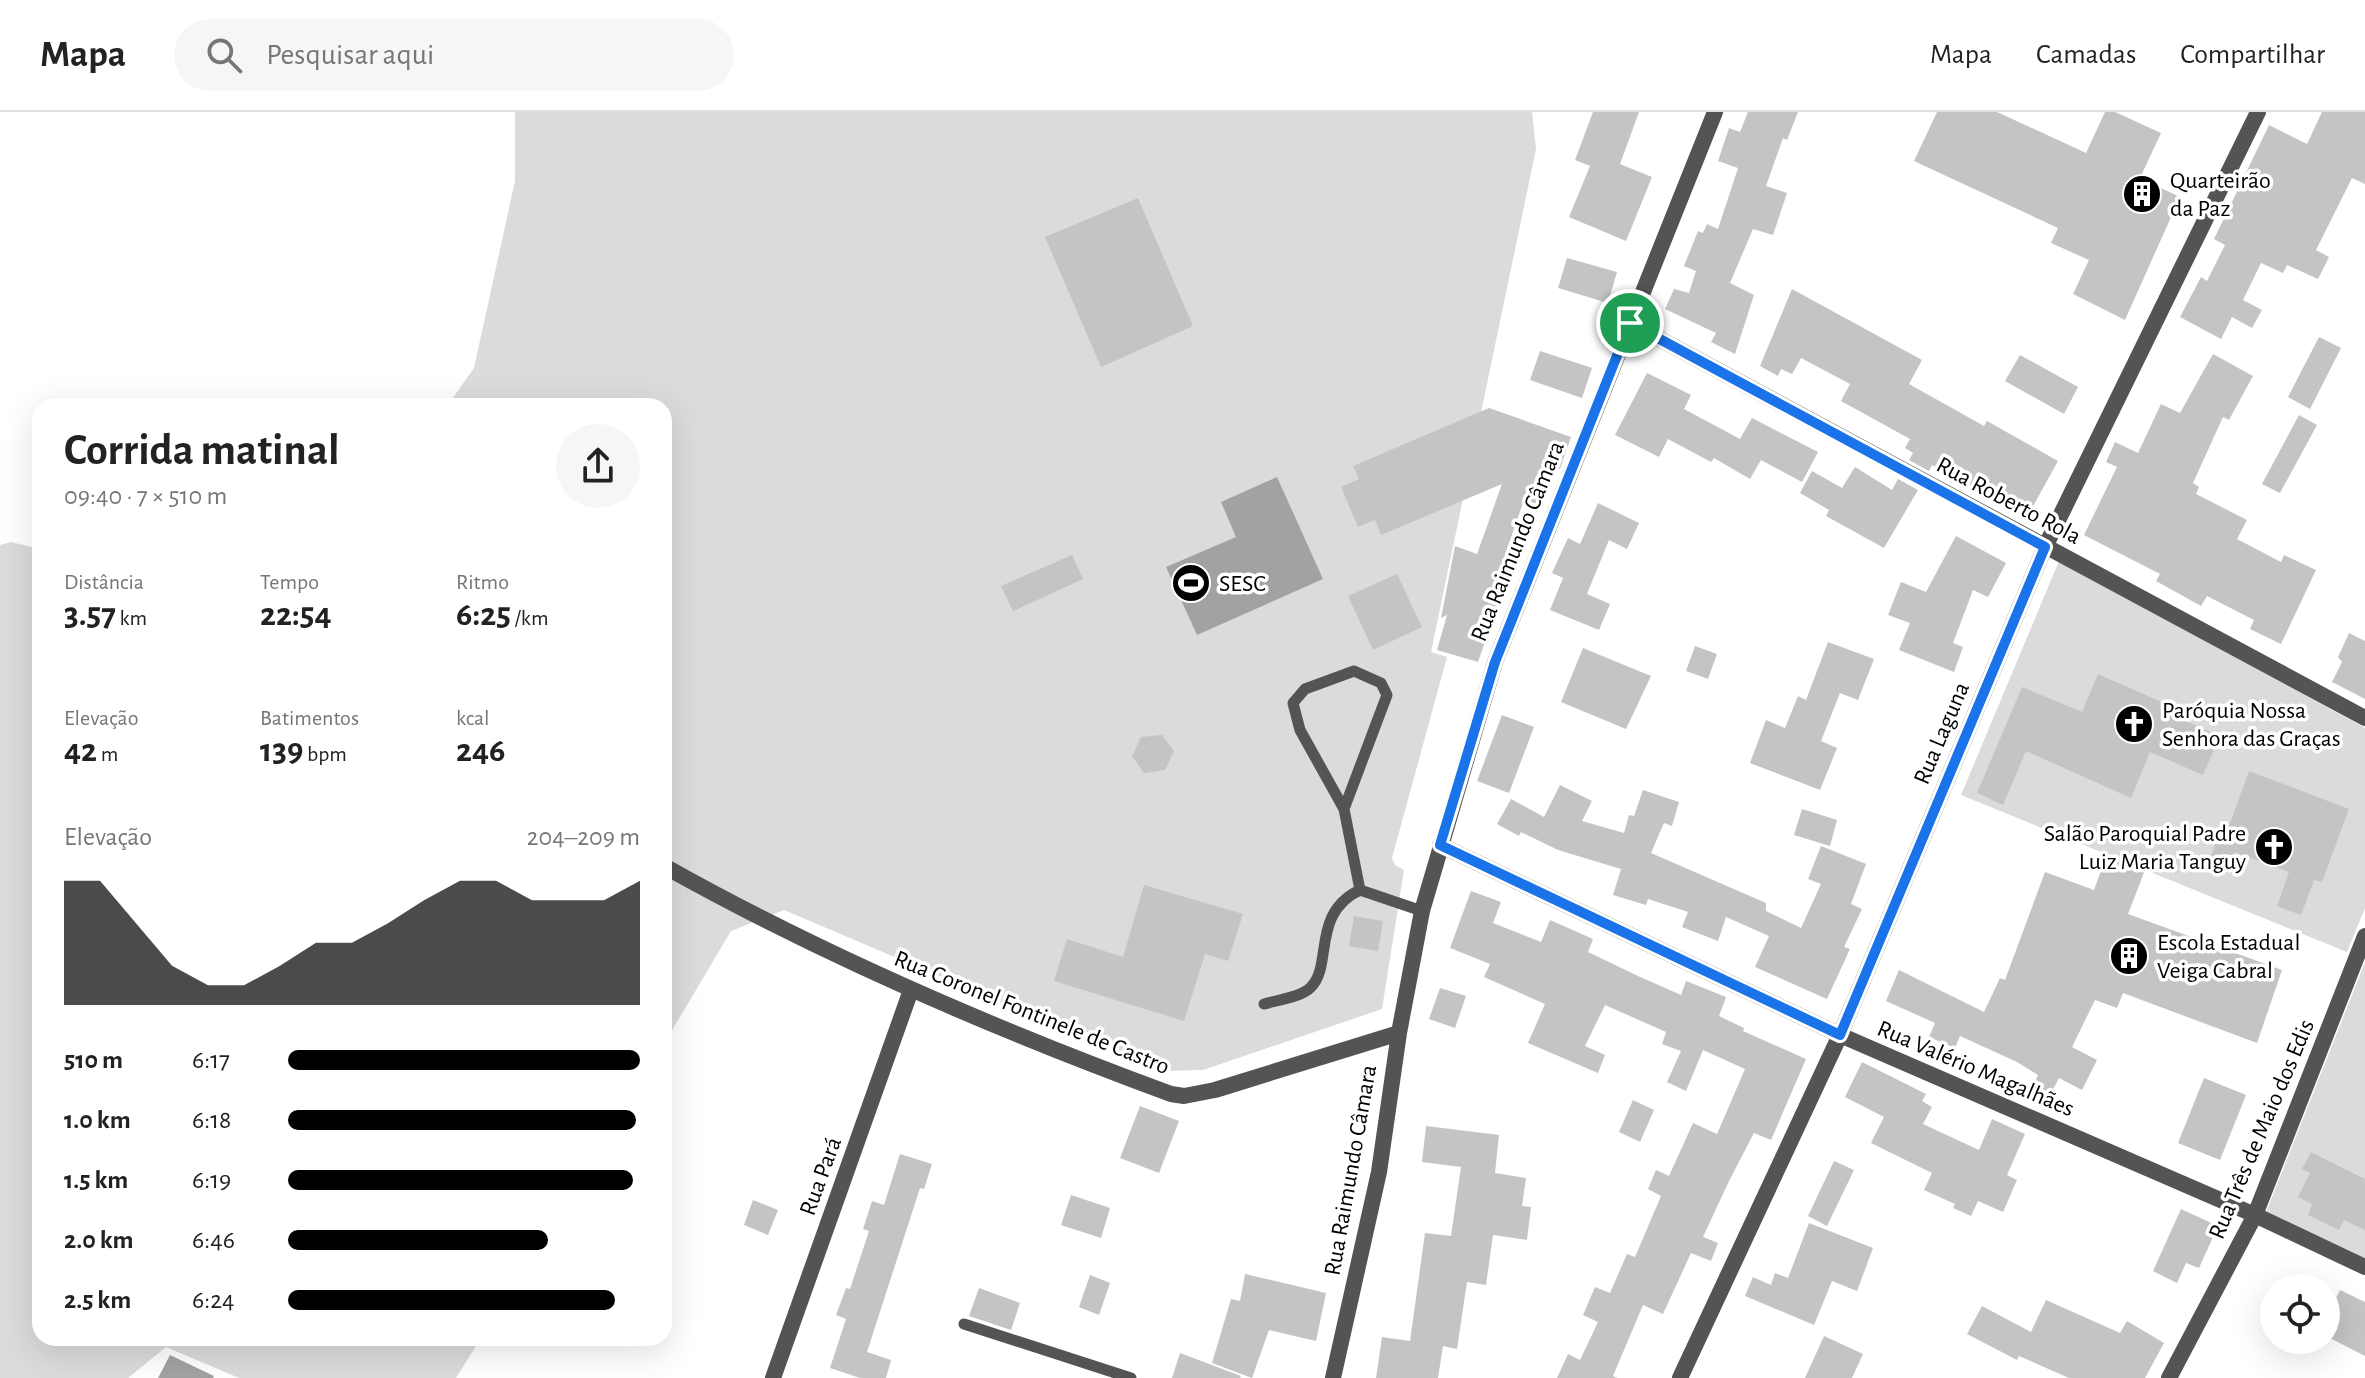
<!DOCTYPE html>
<html lang="pt">
<meta charset="utf-8">
<style>
:root{--surface:#fff;--page:#f6f6f6;--text:#222;--muted:#767676;--line:#e0e0e0;--accent:#000}
body{margin:0;font-family:"Alegreya Sans",sans-serif;background:var(--page);color:var(--text);height:100vh;display:flex;flex-direction:column;font-size:30px;white-space:nowrap}
*{box-sizing:border-box;margin:0}
p{font-size:26px;color:var(--muted)}
.icon{flex:none;width:44px;height:44px;fill:none;stroke:currentColor;stroke-width:2;stroke-linecap:round;stroke-linejoin:round}
.map{position:relative;flex:1;overflow:hidden}
.drawer{position:absolute;left:32px;top:286px;width:640px;height:948px;display:flex;flex-direction:column;background:var(--surface);border-radius:24px;box-shadow:0 8px 32px #0002}
.drawer>*{flex:none}
.tools{position:absolute;left:2260px;top:1162px;display:grid;gap:16px}
.tools a{display:grid;place-items:center;width:80px;height:80px;border-radius:50%;background:var(--surface);box-shadow:0 8px 32px #0002;font-size:40px}
.pin{position:absolute;display:grid;place-items:center;width:68px;height:68px;color:#fff;margin:-34px;border:4px solid #fff;border-radius:50%;box-shadow:0 2px 8px #0007}
.round{display:grid;place-items:center;flex:none;width:84px;height:84px;border-radius:42px;background:var(--page)}
.summary{display:flex;align-items:center;justify-content:space-between;height:136px;padding:0 32px}
h1{font-size:44px;font-weight:700;line-height:60px}
.stats{display:grid;grid-template-columns:repeat(3,1fr);gap:12px;height:136px;padding:8px 32px}
.stats div{display:grid;align-content:center}
.stats b{font-size:34px;font-weight:700}
.stats small{font-size:22px;font-weight:400}
.stats p{font-size:22px}
.chart{height:224px;padding:16px 32px}
.chart p{display:flex;justify-content:space-between}
.chart svg{width:100%;height:144px;margin-top:8px;fill:var(--accent);opacity:.7}
ul{padding:0 32px;list-style:none;font-size:26px}
li{display:grid;grid-template-columns:128px 96px 1fr;align-items:center;height:60px}
li i{height:20px;border-radius:10px;background:var(--accent)}
header{display:flex;align-items:center;gap:48px;box-sizing:border-box;height:112px;padding:0 40px;background:var(--surface);border-bottom:2px solid var(--line)}
header strong{font-size:38px}
nav{display:flex;gap:44px;margin-inline-start:auto;font-size:28px}
.search{width:560px;height:72px;background:var(--page);display:flex;align-items:center;gap:20px;box-sizing:border-box;padding:0 28px;border-radius:44px;color:var(--muted);font-size:30px}
.map>svg:first-child{display:block}
.green{fill:#dbdbdb}
.water{fill:#a2a2a2}
.building{fill:#c4c4c4}
.lines{fill:none;stroke-linecap:round;stroke-linejoin:round}
.service{stroke:#545454;stroke-width:11}
.minor{stroke:#545454;stroke-width:16}
.route-casing{stroke:#fff;stroke-width:16}
.route{stroke:#1a73e8;stroke-width:10}
.labels{text-anchor:middle;stroke-width:7;stroke-linejoin:round;paint-order:stroke}
.poi-label{font-size:24px;fill:#000;stroke:#fff;text-anchor:start}
.street-label{font-size:24px;fill:#000;stroke:#fff}
</style>
<header>
<strong>Mapa</strong>
<div class="search"><svg class="icon" aria-label="search" viewBox="0 0 24 24"><circle cx="10" cy="10" r="6"/><path d="M15 15l6 6"/></svg>Pesquisar aqui</div>
<nav><a>Mapa</a><a>Camadas</a><a>Compartilhar</a></nav>
</header>
<div class="map">
<svg width="2365" height="1266" viewBox="0 0 2365 1266">
<rect width="100%" height="100%" fill="#fff"/>
<path class="green" d="M515,0h1017l4,37 -105,503 16,5 -55,201 3,7 9,5 -22,139 -179,61 -40,1 -379,-161 -53,21 -67,113v-638h-217l27,-38 41,-187z
M11,430l29,7v789h441l-25,40h-217l-73,-31 -38,31h-128v-833z
M2059,449l306,167v180l-18,44 -386,-157z
M2365,850v300l-100,-47z"/>
<path class="water" d="M1277,365l46,102 -126,56 -31,-68 70,-30 -15,-35z
M170,1243l44,21 -1,2h-55z"/>
<path class="building" d="M1593,0h46l-19,52 32,13 -26,64 -57,-24 21,-51 -15,-6z
M1748,0h50l-11,28 -4,-2 -17,48 21,7 -14,42 -20,-6 -23,54 24,12 -19,59 -24,-12 5,-9 -51,-24 9,-20 15,4 7,-22 -12,-5 14,-35 5,2 4,-9 11,5 20,-61 -20,-7 11,-33 11,4z
M1937,0h60l89,41 19,-41h10l46,21 -21,45 40,19 -55,123 -52,-26 16,-34 -38,-17 7,-15 -144,-67z
M2322,0h43v72l-13,-6 -36,72 13,7 -11,22 -31,-14 -4,8 -22,-10 -18,37 19,10 -10,18 -20,-11 -11,22 -41,-22 21,-40 6,4 18,-36 -11,-6 55,-114 38,19z
M1138,86l55,128 -92,41 -56,-130z
M1567,146l50,14 -9,31 -50,-15z
M1792,177l130,71 -13,24 75,42 3,-5 71,40 -31,56 -95,-52 -3,6 -20,-11 4,-7 -8,-5 5,-9 -69,-38 9,-17 -49,-26 -9,16 -11,-5 -3,7 -18,-10z
M2319,225l22,11 -31,61 -22,-12z
M1540,239l52,17 -10,30 -52,-18z
M2213,242l40,22 -24,44 -6,-3 -30,66 6,4 -3,7 51,26 -10,19 44,23 3,-7 32,15 -35,74 -31,-15 4,-9 -47,-24 -6,10 -45,-25 4,-7 -76,-39 33,-68 -11,-5 9,-20 23,11 23,-49 19,9z
M2020,243l58,32 -14,27 -59,-33z
M1647,261l44,22 -7,14 56,30 12,-21 66,34 -16,30 -41,-22 -11,19 -36,-21 -3,4 -43,-23 -9,18 -44,-22z
M1489,296l82,29 -11,32 -9,-3 -14,38 -13,-4 -26,75 9,4 -29,83 -41,-12 10,-35 -6,3 14,-72 22,8 25,-70 -121,51 -6,-15 -17,7 -17,-40 18,-8 -6,-13z
M2299,303l18,10 -37,68 -18,-9z
M1855,355l37,23 6,-11 20,11 -34,58 -58,-32 3,-6 -29,-17 12,-22 30,17z
M1598,391l41,20 -12,26 -18,-9 -22,54 23,10 -11,26 -49,-20 13,-32 -11,-5 16,-35 12,6z
M1956,424l50,27 -18,34 -15,-7 -20,53 10,4 -9,25 -55,-22 11,-27 -22,-8 13,-33 25,10z
M1072,443l11,24 -70,32 -12,-25z
M1397,462l25,53 -49,23 -25,-54z
M2349,521l16,8v58l-33,-17 10,-20 -4,-5z
M1828,530l46,17 -16,41 -18,-7 -19,48 16,7 -17,42 -70,-27 16,-43 19,8 13,-32 8,4z
M1695,534l22,8 -9,25 -22,-8z
M1583,536l68,28 -25,53 -65,-27z
M2098,562l68,30 -3,7 57,25 -17,39 -53,-23 -19,46 -105,-47 -23,54 -26,-12 45,-106 60,25z
M1502,603l32,12 -25,66 -32,-12z
M1162,623l12,16 -9,19 -21,3 -12,-17 9,-19z
M2249,659l100,38 -27,73 -8,-2 -13,35 -24,-9 12,-34 -54,-20 -8,21 -20,-7 10,-26 6,2z
M1560,673l32,16 -10,20 42,12 5,-18 5,1 9,-26 36,12 -7,24 -8,-3 -13,30 115,50v8l35,17 20,-44 -13,-5 13,-33 45,18 -15,40 11,5 -18,38 6,2 -23,50 -72,-32 14,-31 -43,-19 -8,24 -36,-14 6,-15 -40,-13 -2,6 -33,-10 8,-26 -63,-19 -37,-18 -2,4 -22,-12 14,-25 33,18z
M1802,697l35,11 -7,26 -36,-11z
M2107,742l38,16 -17,44 154,56 -25,73 -134,-50 -6,15 -22,-8 -23,47 25,13 -15,30 -23,-12 -12,23 -17,-9 8,-17 -21,-13 -57,-26 -5,12 -26,-11 6,-14 -49,-22 13,-31 85,42 16,-34 5,2 40,-108 49,18z
M1144,773l99,29 -15,47 -23,-7 -21,67 -130,-40 13,-42 56,18z
M1471,779l30,11 -8,21 48,19 9,-22 43,19 -5,13 50,24 43,19 5,-14 40,16 -7,19 25,12 -1,3 63,28 -35,81 -17,-7 -25,48 -26,56 15,6 -7,18 -20,-8 -28,61 -20,-9 -30,71 4,2h-60l11,-24 12,6 18,-38 -15,-7 12,-28 15,6 17,-39 8,3 26,-61 -13,-7 8,-19 13,6 24,-53 24,11 28,-65 -42,-19 -17,41 -19,-9 14,-31 -19,-7 4,-12 -61,-27 -20,41 20,9 -7,18 -70,-30 17,-39 -61,-27 6,-13 -40,-16z
M1354,804l29,5 -5,30 -29,-5z
M1440,876l26,8 -11,32 -26,-9z
M1862,950l64,32 -4,7 10,6 -9,17 56,26 13,-31 33,15 -18,41 10,5 -14,32 -25,-11 -7,15 -18,-8 2,-4 -31,-14 8,-17 -61,-30 13,-26 -39,-20z
M2204,966l42,17 -26,65 -42,-17z
M1633,988l21,10 -14,32 -21,-10z
M1140,994l39,15 -20,52 -39,-15z
M1426,1014l73,9 -4,38 31,5 -4,28 9,1 -4,33 -34,-5 -7,50 -19,-3 -10,67 -14,-3 -5,32h-62l6,-41 28,4 15,-108 26,3 10,-69 -39,-5z
M2311,1040l54,27v51l-21,-10 -5,10 -31,-15 4,-11 -14,-7 12,-24 -8,-4z
M900,1042l32,10 -8,25 -4,-1 -53,164 24,8 -5,18h-26l-30,-10 16,-49 -10,-4 10,-27 4,1 19,-58 -6,-2 9,-28 12,4z
M1834,1049l20,9 -27,56 -19,-10z
M1071,1083l39,13 -9,30 -40,-13z
M753,1088l25,10 -10,25 -24,-10z
M2181,1097l37,17 -19,42 -13,-5 -9,20 -24,-12z
M1809,1111l64,25 -16,43 -25,-10 -18,44 -69,-29 8,-19 18,8 4,-12 13,5z
M1245,1162l81,19 -10,48 -47,-11 -17,48 -40,-15 19,-64 9,2z
M1090,1163l20,8 -11,32 -20,-8z
M979,1176l41,15 -9,27 -42,-14z
M2340,1178l25,12v54l-39,-20v-17z
M2046,1188l74,33 7,-12 37,22 -19,35h-76l-50,-22 -2,4 -50,-26 15,-28 49,26z
M1824,1224l39,18 -11,24h-47z
M1180,1241l61,23 -1,2h-68z"/>
<g class="lines">
<path class="service" d="M1354,559l27,12 6,12 -43,114 -44,-79 -7,-27 12,-14z
M1344,697l16,81 62,21
M1264,892c14,-4 38,-7 47,-17 22,-22 0,-74 49,-97
M964,1212l167,54"/>
<path class="minor" d="M1630,211l735,395
M1440,733l400,190 415,180 110,52
M664,754c162,91 333,164 507,228l13,2 31,-6 184,-57
M773,1266l138,-388
M1333,1266l46,-206 20,-139 23,-122 73,-249 220,-550
M1680,1266l160,-343 205,-488 213,-435
M2169,1266l86,-163 110,-279"/>
</g>
<g class="lines">
<g class="route-casing">
<path id="route" d="M1630,211l415,224 -205,488 -400,-190 55,-183z"/>
</g>
<use href="#route" class="route"/>
</g>
<defs>
<g id="building-disc" transform="scale(2)"><circle r="9.5" fill="#000" stroke="#fff"/><path d="M-4-6H4V6H1V3H-1V6H-4ZM-2.5-4.3h1.7v1.8h-1.7ZM.8-4.3h1.7v1.8H.8ZM-2.5-1h1.7V.8h-1.7ZM.8-1h1.7V.8H.8Z" fill="#fff"/></g>
<g id="stadium-disc" transform="scale(2)"><circle r="9.5" fill="#000" stroke="#fff"/><path d="M0-5a6.5 5 0 1 0 0 10a6.5 5 0 1 0 0-10ZM-3.5-1.8h7v3.6h-7Z" fill="#fff"/></g>
<g id="church-disc" transform="scale(2)"><circle r="9.5" fill="#000" stroke="#fff"/><path d="M-1.2-6h2.4v3.5h3.3v2.4h-3.3V6h-2.4V-.1h-3.3v-2.4h3.3Z" fill="#fff"/></g>
</defs>
<g fill-rule="evenodd">
<use href="#building-disc" x="2142" y="82"/>
<use href="#stadium-disc" x="1191" y="471"/>
<use href="#church-disc" x="2134" y="612"/>
<use href="#church-disc" x="2274" y="735"/>
<use href="#building-disc" x="2129" y="844"/>
</g>
<g class="labels">
<g class="poi-label">
<text x="2170" y="76">Quarteirão<tspan x="2170" dy="28">da Paz</tspan></text>
<text x="1219" y="479">SESC</text>
<text x="2162" y="606">Paróquia Nossa<tspan x="2162" dy="28">Senhora das Graças</tspan></text>
<text x="2246" y="729" text-anchor="end">Salão Paroquial Padre<tspan x="2246" dy="28">Luiz Maria Tanguy</tspan></text>
<text x="2157" y="838">Escola Estadual<tspan x="2157" dy="28">Veiga Cabral</tspan></text>
</g>
<g class="street-label">
<text transform="translate(2009 388) rotate(28)" y="8">Rua Roberto Rola</text>
<text transform="translate(1517 429) rotate(-68)" y="8">Rua Raimundo Câmara</text>
<text transform="translate(1941 621) rotate(-67)" y="8">Rua Laguna</text>
<text transform="translate(1032 900) rotate(22)" y="8">Rua Coronel Fontinele de Castro</text>
<text transform="translate(1976 956) rotate(23)" y="8">Rua Valério Magalhães</text>
<text transform="translate(2261 1017) rotate(-67)" y="8">Rua Três de Maio dos Edis</text>
<text transform="translate(1350 1058) rotate(-80)" y="8">Rua Raimundo Câmara</text>
<text transform="translate(820 1064) rotate(-70)" y="8">Rua Pará</text>
</g>
</g>
</svg>
<div class="tools">
<a><svg class="icon" aria-label="locate" viewBox="0 0 24 24"><circle cx="12" cy="12" r="6"/><path d="M12 2v4M12 18v4M2 12h4M18 12h4"/></svg></a>
</div>
<div class="pin" style="left:1630px;top:211px;background:#1e9e55"><svg class="icon" aria-label="arrive" viewBox="0 0 24 24"><path d="M6 21V4h12l-3 4 3 4H6"/></svg></div>
<section class="drawer">
<div class="summary"><div><h1>Corrida matinal</h1><p>09:40 · 7 × 510 m</p></div><a class="round"><svg class="icon" aria-label="share" viewBox="0 0 24 24"><path d="M12 15V3M7 8l5-5 5 5M5 13v7h14v-7"/></svg></a></div>
<div class="stats">
<div><p>Distância</p><b>3.57<small> km</small></b></div>
<div><p>Tempo</p><b>22:54</b></div>
<div><p>Ritmo</p><b>6:25<small> /km</small></b></div>
</div>
<div class="stats">
<div><p>Elevação</p><b>42<small> m</small></b></div>
<div><p>Batimentos</p><b>139<small> bpm</small></b></div>
<div><p>kcal</p><b>246</b></div>
</div>
<div class="chart"><p><span>Elevação</span>204–209 m</p>
<svg viewBox="0 0 160 44" preserveAspectRatio="none"><path d="M0 44V6L10 6L20 19L30 32L40 38L50 38L60 32L70 25L80 25L90 19L100 12L110 6L120 6L130 12L140 12L150 12L160 6V44z"/></svg>
</div>
<ul>
<li><b>510 m</b>6:17<i style="width:100%"></i></li>
<li><b>1.0 km</b>6:18<i style="width:99%"></i></li>
<li><b>1.5 km</b>6:19<i style="width:98%"></i></li>
<li><b>2.0 km</b>6:46<i style="width:74%"></i></li>
<li><b>2.5 km</b>6:24<i style="width:93%"></i></li>
</ul>
</section>
</div>
